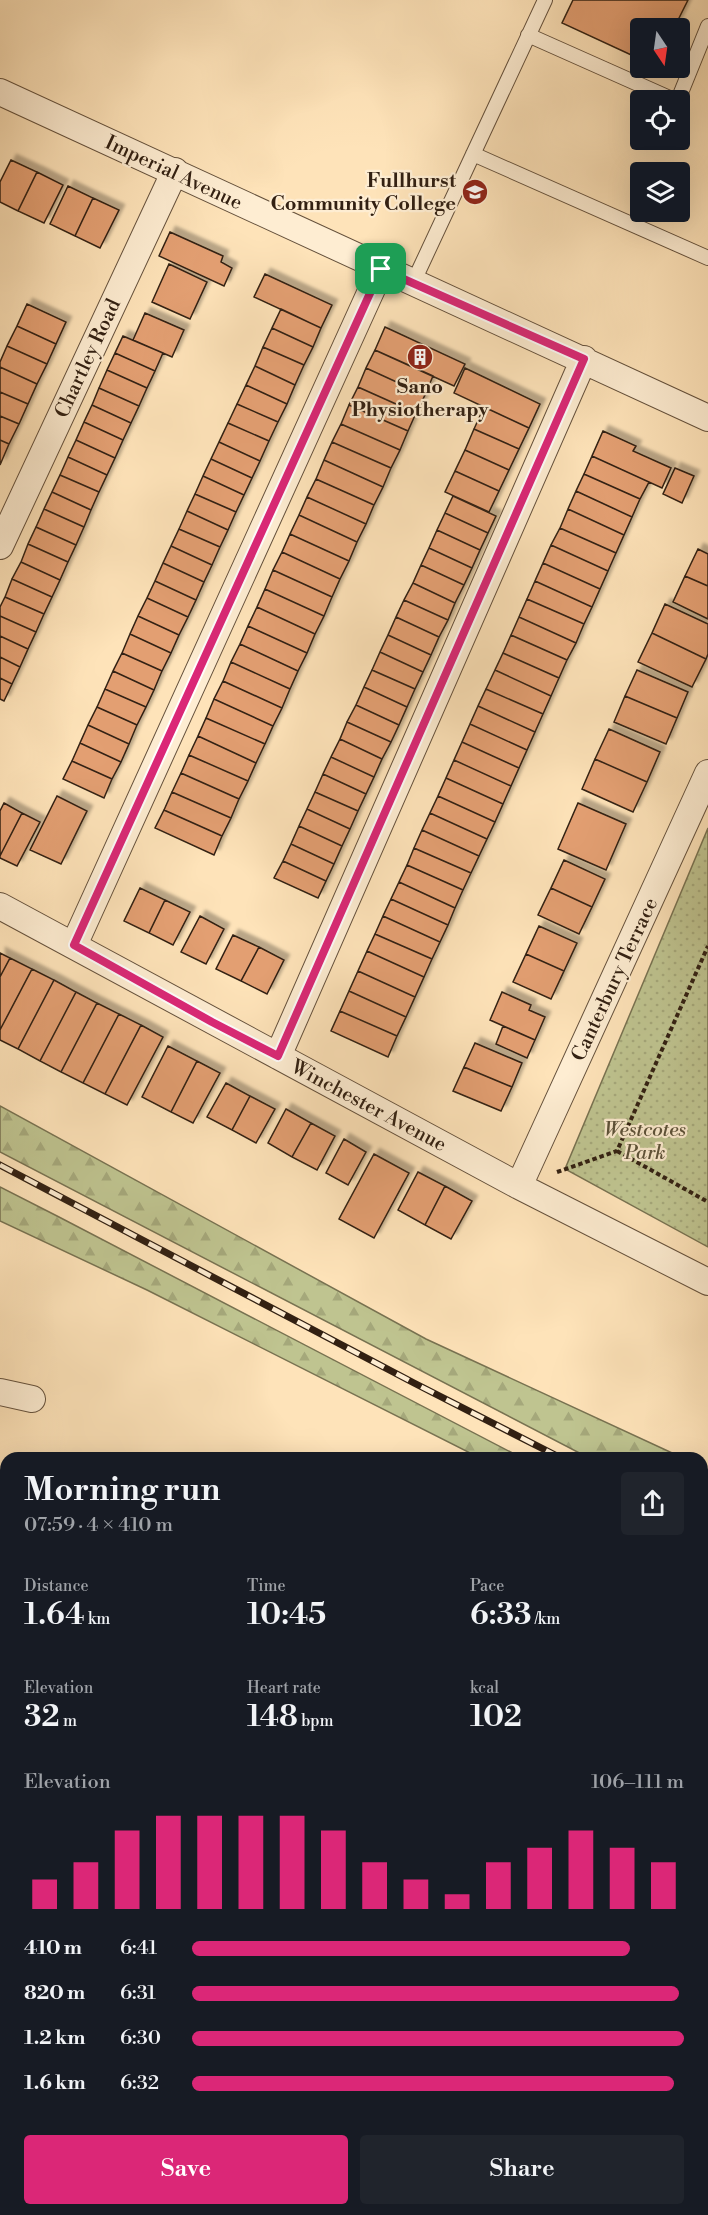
<!DOCTYPE html>
<meta charset="utf-8">
<style>
:root{--surface:#171b24;--page:#20242c;--text:#f1f3f6;--muted:#9ea1a6;--accent:#db2777}
body{margin:0;font-family:"Libre Bodoni",serif;background:var(--page);color:var(--text);height:100vh;display:flex;flex-direction:column;font-size:22px;white-space:nowrap}
*{box-sizing:border-box;margin:0}
p{font-size:20px;color:var(--muted)}
.icon{flex:none;width:33px;height:33px;fill:none;stroke:currentColor;stroke-width:2;stroke-linecap:round;stroke-linejoin:round}
.map{position:relative;flex:1;overflow:hidden}
.side{position:absolute;left:0px;top:1452px;width:708px;height:764px;display:flex;flex-direction:column;background:var(--surface);border-radius:18px 18px 0 0;box-shadow:0 6px 24px #0002}
.side>*{flex:none}
.needle{width:39px;rotate:167deg}
.tools{position:absolute;left:630px;top:18px;display:grid;gap:12px}
.tools a{display:grid;place-items:center;width:60px;height:60px;border-radius:6px;background:var(--surface);box-shadow:0 6px 24px #0002;font-size:30px}
.pin{position:absolute;display:grid;place-items:center;width:51px;height:51px;color:#fff;margin:-26px;border-radius:12px;box-shadow:0 3px 9px #0006}
.round{display:grid;place-items:center;flex:none;width:63px;height:63px;border-radius:6px;background:var(--page)}
.headline{display:flex;align-items:center;justify-content:space-between;height:102px;padding:0 24px}
h1{font-size:33px;font-weight:600;line-height:45px}
.figures{display:grid;grid-template-columns:repeat(3,1fr);gap:9px;height:102px;padding:6px 24px}
.figures div{display:grid;align-content:center}
.figures b{font-size:30px;font-weight:600}
.figures small{font-size:16px;font-weight:400}
.figures p{font-size:16px}
.chart{height:168px;padding:12px 24px}
.chart p{display:flex;justify-content:space-between}
.chart svg{width:100%;height:108px;margin-top:6px;stroke:var(--accent);stroke-width:6}
.cta{display:flex;gap:12px;margin-top:auto;padding:12px 24px}
.cta a{flex:1;height:69px;border-radius:6px;background:var(--accent);color:#fff;font-size:24px;font-weight:600;line-height:69px;text-align:center}
.cta a+a{background:var(--page);color:var(--text)}
ul{padding:0 24px;list-style:none;font-size:20px}
li{display:grid;grid-template-columns:96px 72px 1fr;align-items:center;height:45px}
li i{height:15px;border-radius:8px;background:var(--accent)}
.map>svg:first-child{display:block}
.green{fill:url(#green-dots);stroke:#787251;stroke-width:1.5}
.forest{fill:url(#forest-firs);stroke:#787251;stroke-width:1.5}
.building{fill:#e39f72;stroke:#322012;stroke-width:1.5;filter:url(#shadow)}
.lines{fill:none;stroke-linecap:round;stroke-linejoin:round}
.lane-casing{stroke:#65513c;stroke-width:16}
.street-casing{stroke:#65513c;stroke-width:28}
.path{stroke:#322012;stroke-width:4;stroke-dasharray:4.5 3;stroke-linecap:butt}
.lane{stroke:#feedd2;stroke-width:14}
.street{stroke:#feedd2;stroke-width:26}
.rail-casing{stroke:#322012;stroke-width:7}
.rail{stroke:#feedd2;stroke-width:4.5;stroke-dasharray:14;stroke-linecap:butt}
.route-casing{stroke:#fff;stroke-width:12}
.route{stroke:#db2777;stroke-width:8}
.labels{text-anchor:middle;stroke-width:4.5;stroke-linejoin:round;paint-order:stroke}
.street-label{font-size:20px;fill:#322012;stroke:#feedd2}
.poi-label{font-size:20px;font-weight:bold;fill:#322012;stroke:#feedd2;text-anchor:end}
.park-label{font-size:20px;font-style:italic;fill:#5c5138;stroke:#feedd2}
</style>
<div class="map">
<svg width="708" height="2215" viewBox="0 0 708 2215">
<defs>
<pattern id="green-dots" width="8" height="8" patternUnits="userSpaceOnUse" patternTransform="scale(1.5)"><rect width="8" height="8" fill="#bfc490"/><path d="M2 2h.1M6 6h.1" fill="none" stroke="#a5a87b" stroke-width="1.8" stroke-linecap="round"/></pattern>
<pattern id="forest-firs" width="22" height="20" patternUnits="userSpaceOnUse" patternTransform="scale(1.5)"><rect width="22" height="20" fill="#bfc490"/><path d="M5 1l3.5 6h-7zM16 11l3.5 6h-7z" fill="#a5a87b"/></pattern>
<filter id="shadow"><feDropShadow dx="5.5" dy="-5.5" stdDeviation="1.5" flood-color="#0004"/></filter>
</defs>
<rect width="100%" height="100%" fill="#fee3b9"/>
<filter id="stains"><feTurbulence type="fractalNoise" baseFrequency=".00333" numOctaves="4"/><feColorMatrix values="0 0 0 0 .2 0 0 0 0 .09 0 0 0 0 .02 0 0 0 .5 -.17"/></filter>
<radialGradient id="worn" r=".72"><stop offset=".6" stop-color="#630" stop-opacity="0"/><stop offset="1" stop-color="#630" stop-opacity=".3"/></radialGradient>
<path class="green" d="M708,828v419l-143,-78z"/>
<path class="forest" d="M0,1106l426,233 257,119h-94l-589,-306z
M0,1187l59,30 463,241h-42l-333,-168 -147,-69z
M702,1467l6,3v51l-6,-4z
M702,1552l6,3v41l-6,-4z"/>
<path class="building" d="M573,0h115l-14,28h-34v31l-78,-36z
M11,160l26,12 -19,39 -18,-9v-20z
M37,172l26,13 -19,38 -26,-12z
M68,186l25,12 -18,38 -25,-12z
M93,198l26,12 -19,38 -25,-12z
M170,232l53,24 -2,6 11,6 -8,18 -65,-30z
M169,264l38,18 -17,37 -38,-17z
M265,274l67,31 -11,23 -67,-31z
M27,304l39,18 -10,22 -39,-18z
M281,309l40,19 -8,19 -41,-19z
M145,313l39,17 -12,27 -39,-17z
M17,326l39,18 -9,20 -40,-18z
M385,327l80,37 -11,22 -79,-36z
M272,328l41,19 -9,18 -41,-18z
M123,336l40,17 -8,18 -40,-18z
M7,346l40,18 -10,20 -37,-17v-5z
M263,347l41,18 -9,20 -40,-19z
M375,350l58,26 -8,19 -59,-27z
M115,353l40,18 -8,17 -40,-18z
M255,366l40,19 -8,19 -41,-19z
M0,367l37,17 -9,20 -28,-12z
M366,368l59,27 -9,18 -58,-26z
M465,368l75,36 -11,24 -75,-35z
M107,370l40,18 -8,18 -40,-18z
M246,385l41,19 -9,18 -41,-18z
M358,387l58,26 -8,18 -59,-26z
M99,388l40,18 -8,17 -39,-18z
M0,392l28,12 -9,20 -19,-8z
M237,404l41,18 -9,19 -41,-18z
M92,405l39,18 -8,17 -39,-18z
M349,405l59,26 -8,19 -59,-26z
M484,407l45,21 -10,21 -45,-20z
M0,416l19,8 -10,20 -9,-4z
M84,422l39,18 -8,18 -39,-18z
M228,423l41,18 -9,20 -41,-19z
M341,424l59,26 -9,18 -59,-26z
M474,429l45,20 -10,21 -44,-20z
M603,431l33,15 -3,5 38,17 -9,20 -70,-32z
M0,440l9,4 -9,21z
M76,440l39,18 -8,17 -39,-18z
M219,442l41,19 -8,17 -41,-19z
M332,442l59,26 -8,19 -59,-27z
M465,450l44,20 -10,21 -44,-20z
M592,456l57,26 -9,17 -56,-25z
M68,457l39,18 -8,17 -39,-17z
M211,459l41,19 -8,17 -41,-19z
M324,460l59,27 -9,18 -58,-26z
M675,468l19,8 -12,27 -19,-9z
M455,471l44,20 -10,21 -44,-20z
M584,474l56,25 -8,18 -56,-26z
M60,475l39,17 -8,18 -39,-18z
M203,476l41,19 -8,17 -41,-18z
M316,479l58,26 -8,19 -59,-27z
M576,491l56,26 -8,18 -56,-26z
M52,492l39,18 -7,17 -40,-18z
M195,494l41,18 -8,18 -41,-19z
M453,496l43,20 -8,17 -43,-20z
M307,497l59,27 -9,18 -58,-27z
M44,509l40,18 -8,18 -40,-18z
M568,509l56,26 -8,18 -56,-25z
M187,511l41,19 -8,17 -41,-18z
M445,513l43,20 -8,17 -43,-20z
M299,515l58,27 -8,19 -59,-27z
M36,527l40,18 -8,17 -40,-18z
M560,528l56,25 -8,18 -57,-26z
M179,529l41,18 -8,18 -41,-19z
M437,530l43,20 -8,18 -43,-20z
M290,534l59,27 -9,18 -58,-27z
M28,544l40,18 -8,18 -39,-18z
M551,545l57,26 -8,18 -57,-26z
M171,546l41,19 -8,17 -41,-19z
M429,548l43,20 -8,17 -43,-20z
M698,549l10,5v32l-23,-10z
M282,552l58,27 -8,18 -59,-27z
M21,562l39,18 -8,17 -40,-18z
M163,563l41,19 -8,18 -41,-19z
M543,563l57,26 -8,18 -57,-26z
M421,565l43,20 -9,18 -42,-20z
M273,570l59,27 -8,19 -59,-27z
M685,576l23,10v33l-35,-17z
M12,579l40,18 -8,17 -39,-17z
M155,581l41,19 -8,17 -41,-19z
M535,581l57,26 -8,17 -57,-25z
M413,583l42,20 -7,17 -44,-20z
M265,589l59,27 -9,18 -58,-27z
M5,597l39,17 -8,18 -36,-16v-9z
M147,598l41,19 -9,18 -41,-19z
M527,599l57,25 -8,19 -57,-26z
M404,600l44,20 -9,17 -43,-20z
M665,604l43,20v30l-2,5 -54,-26z
M257,607l58,27 -8,19 -59,-27z
M0,616l36,16 -8,17 -28,-13z
M138,616l41,19 -8,18 -41,-19z
M396,617l43,20 -8,18 -43,-20z
M519,617l57,26 -9,17 -56,-25z
M248,626l59,27 -9,18 -58,-27z
M652,633l54,26 -14,28 -54,-25z
M130,634l41,19 -9,18 -40,-18z
M388,635l43,20 -8,17 -43,-20z
M511,635l56,25 -8,18 -56,-25z
M0,636l28,13 -8,18 -20,-10z
M240,644l58,27 -8,18 -59,-27z
M380,652l43,20 -8,17 -43,-19z
M122,653l40,18 -8,19 -41,-19z
M503,653l56,25 -8,18 -56,-26z
M0,657l20,10 -8,17 -12,-6z
M231,662l59,27 -8,19 -59,-27z
M372,670l43,19 -8,18 -43,-20z
M495,670l56,26 -8,18 -57,-25z
M637,670l51,22 -11,26 -52,-22z
M113,671l41,19 -8,17 -41,-18z
M0,678l12,6 -8,17 -4,-2z
M223,681l59,27 -9,18 -59,-27z
M364,687l43,20 -8,18 -43,-20z
M105,689l41,18 -9,18 -40,-18z
M486,689l57,25 -8,18 -57,-26z
M625,696l52,22 -11,26 -52,-22z
M214,699l59,27 -8,18 -59,-26z
M356,705l43,20 -8,17 -44,-20z
M478,706l57,26 -8,18 -57,-26z
M97,707l40,18 -8,19 -41,-19z
M206,718l59,26 -9,19 -58,-27z
M347,722l44,20 -9,17 -42,-20z
M470,724l57,26 -8,18 -57,-26z
M88,725l41,19 -8,18 -41,-19z
M609,729l51,23 -13,30 -52,-23z
M198,736l58,27 -8,18 -59,-26z
M340,739l42,20 -8,18 -43,-20z
M462,742l57,26 -8,18 -57,-26z
M80,743l41,19 -9,17 -40,-18z
M189,755l59,26 -9,18 -58,-26z
M331,757l43,20 -8,17 -43,-20z
M595,759l52,23 -14,30 -51,-23z
M454,760l57,26 -8,18 -57,-26z
M72,761l40,18 -8,19 -41,-19z
M181,773l58,26 -8,19 -59,-26z
M323,774l43,20 -8,17 -43,-19z
M446,778l57,26 -8,18 -57,-26z
M172,792l59,26 -9,18 -58,-26z
M315,792l43,19 -8,18 -43,-20z
M57,796l30,15 -26,53 -31,-14z
M438,796l57,26 -8,17 -57,-26z
M4,803l18,10 -22,43v-45z
M578,803l48,21 -20,46 -48,-21z
M307,809l43,20 -8,17 -43,-20z
M164,810l58,26 -8,19 -59,-27z
M22,813l18,9 -23,44 -17,-8v-2z
M430,813l57,26 -8,17 -57,-26z
M299,826l43,20 -8,18 -43,-20z
M422,830l57,26 -8,17 -57,-25z
M291,844l43,20 -8,17 -43,-20z
M414,848l57,25 -8,17 -56,-25z
M564,860l41,19 -13,28 -41,-19z
M283,861l43,20 -8,17 -44,-20z
M407,865l56,25 -8,18 -56,-26z
M399,882l56,26 -7,17 -57,-26z
M140,888l25,12 -16,33 -25,-12z
M551,888l41,19 -13,27 -41,-19z
M391,899l57,26 -8,17 -57,-26z
M165,900l25,12 -17,33 -24,-12z
M200,916l24,13 -18,35 -25,-12z
M383,916l57,26 -8,17 -57,-25z
M539,926l38,17 -13,28 -38,-17z
M375,934l57,25 -8,18 -57,-26z
M233,935l26,12 -18,34 -25,-12z
M259,947l25,13 -17,34 -26,-13z
M367,951l57,26 -9,20 -57,-26z
M0,953l10,5 -10,19z
M526,954l38,17 -13,28 -38,-17z
M10,958l22,11 -32,61v-53z
M32,969l22,11 -36,69 -18,-9v-10z
M358,971l57,26 -9,20 -57,-26z
M54,980l22,12 -36,69 -22,-12z
M349,991l57,26 -9,19 -57,-25z
M76,992l21,11 -36,69 -21,-11z
M502,992l29,13 -2,5 16,7 -10,23 -45,-20z
M97,1003l22,11 -36,69 -22,-11z
M340,1011l57,25 -9,21 -57,-26z
M119,1014l22,11 -36,69 -22,-11z
M141,1025l22,12 -36,68 -22,-11z
M503,1026l32,14 -8,18 -31,-14z
M475,1043l47,20 -10,24 -48,-20z
M168,1046l29,15 -26,51 -29,-15z
M197,1061l23,12 -27,50 -22,-11z
M464,1067l48,20 -11,24 -48,-20z
M226,1083l24,13 -18,34 -25,-13z
M250,1096l25,13 -19,34 -24,-13z
M286,1109l25,14 -19,34 -24,-14z
M311,1123l24,13 -18,34 -25,-13z
M344,1139l22,13 -18,33 -22,-12z
M374,1154l35,19 -35,65 -35,-19z
M418,1172l27,14 -20,39 -27,-15z
M445,1186l27,15 -21,38 -26,-14z"/>
<g class="lines">
<g class="lane-casing">
<path id="lane" d="M528,35l146,65
M678,100l30,-74
M473,154l235,104
M413,283l132,-283"/>
</g>
<g class="street-casing">
<path id="street" d="M0,92l708,326
M0,546l175,-375
M0,906l519,280 189,96
M74,945l307,-676
M278,1056l306,-697
M519,1186l189,-413
M0,1392l32,7
M0,1738l6,1
M702,1791l6,1
M0,2067h6
M702,2111l6,1
M362,2215v-5"/>
</g>
<path class="path" d="M617,1151l91,51
M557,1172l60,-21 91,-205"/>
<use href="#lane" class="lane"/>
<use href="#street" class="street"/>
<g class="rail-casing">
<path id="rail" d="M0,1165l414,218 147,75
M702,1529l6,3"/>
</g>
<use href="#rail" class="rail"/>
</g>
<g class="lines">
<g class="route-casing">
<path id="route" d="M381,269l203,90 -306,697 -66,-34 -138,-77z"/>
</g>
<use href="#route" class="route"/>
</g>
<defs>
<g id="school-disc" transform="scale(1.35)"><circle r="9.5" fill="#8f2418" stroke="#feedd2"/><path d="M0-5L7-2L0 1L-7-2ZM-4 1L0 2.5L4 1V4Q0 6-4 4Z" fill="#fff"/></g>
<g id="building-disc" transform="scale(1.35)"><circle r="9.5" fill="#8f2418" stroke="#feedd2"/><path d="M-4-6H4V6H1V3H-1V6H-4ZM-2.5-4.3h1.7v1.8h-1.7ZM.8-4.3h1.7v1.8H.8ZM-2.5-1h1.7V.8h-1.7ZM.8-1h1.7V.8H.8Z" fill="#fff"/></g>
</defs>
<g fill-rule="evenodd">
<use href="#school-disc" x="475" y="192"/>
<use href="#building-disc" x="420" y="357"/>
</g>
<g class="labels">
<g class="street-label">
<text transform="translate(174 172) rotate(25)" y="7">Imperial Avenue</text>
<text transform="translate(87 358) rotate(-65)" y="7">Chartley Road</text>
<text transform="translate(614 979) rotate(-65)" y="7">Canterbury Terrace</text>
<text transform="translate(369 1105) rotate(28)" y="7">Winchester Avenue</text>
</g>
<g class="poi-label">
<text x="456" y="187">Fullhurst<tspan x="456" dy="23">Community College</tspan></text>
<text x="420" y="393" text-anchor="middle">Sano<tspan x="420" dy="23">Physiotherapy</tspan></text>
</g>
<g class="park-label">
<text x="645" y="1136">Westcotes<tspan x="645" dy="23">Park</tspan></text>
</g>
</g>
<rect width="100%" height="100%" filter="url(#stains)"/>
<rect width="100%" height="100%" fill="url(#worn)"/>
</svg>
<div class="tools">
<a><svg class="needle" viewBox="-14 -14 28 28"><path d="M0-13l5 13h-10z" fill="#e53935"/><path d="M0 13l5-13h-10z" fill="#9ea1a6"/></svg></a>
<a><svg class="icon" aria-label="locate" viewBox="0 0 24 24"><circle cx="12" cy="12" r="6"/><path d="M12 2v4M12 18v4M2 12h4M18 12h4"/></svg></a>
<a><svg class="icon" aria-label="layers" viewBox="0 0 24 24"><path d="M12 4l9 5-9 5-9-5zM3 14l9 5 9-5"/></svg></a>
</div>
<div class="pin" style="left:381px;top:269px;background:#1e9e55"><svg class="icon" aria-label="arrive" viewBox="0 0 24 24"><path d="M6 21V4h12l-3 4 3 4H6"/></svg></div>
<section class="side">
<div class="headline"><div><h1>Morning run</h1><p>07:59 · 4 × 410 m</p></div><a class="round"><svg class="icon" aria-label="share" viewBox="0 0 24 24"><path d="M12 15V3M7 8l5-5 5 5M5 13v7h14v-7"/></svg></a></div>
<div class="figures">
<div><p>Distance</p><b>1.64<small> km</small></b></div>
<div><p>Time</p><b>10:45</b></div>
<div><p>Pace</p><b>6:33<small> /km</small></b></div>
</div>
<div class="figures">
<div><p>Elevation</p><b>32<small> m</small></b></div>
<div><p>Heart rate</p><b>148<small> bpm</small></b></div>
<div><p>kcal</p><b>102</b></div>
</div>
<div class="chart"><p><span>Elevation</span>106–111 m</p>
<svg viewBox="0 0 160 44" preserveAspectRatio="none"><path d="M5 44V32M15 44V25M25 44V12M35 44V6M45 44V6M55 44V6M65 44V6M75 44V12M85 44V25M95 44V32M105 44V38M115 44V25M125 44V19M135 44V12M145 44V19M155 44V25"/></svg>
</div>
<ul>
<li><b>410 m</b>6:41<i style="width:89%"></i></li>
<li><b>820 m</b>6:31<i style="width:99%"></i></li>
<li><b>1.2 km</b>6:30<i style="width:100%"></i></li>
<li><b>1.6 km</b>6:32<i style="width:98%"></i></li>
</ul>
<div class="cta"><a>Save</a><a>Share</a></div>
</section>
</div>
